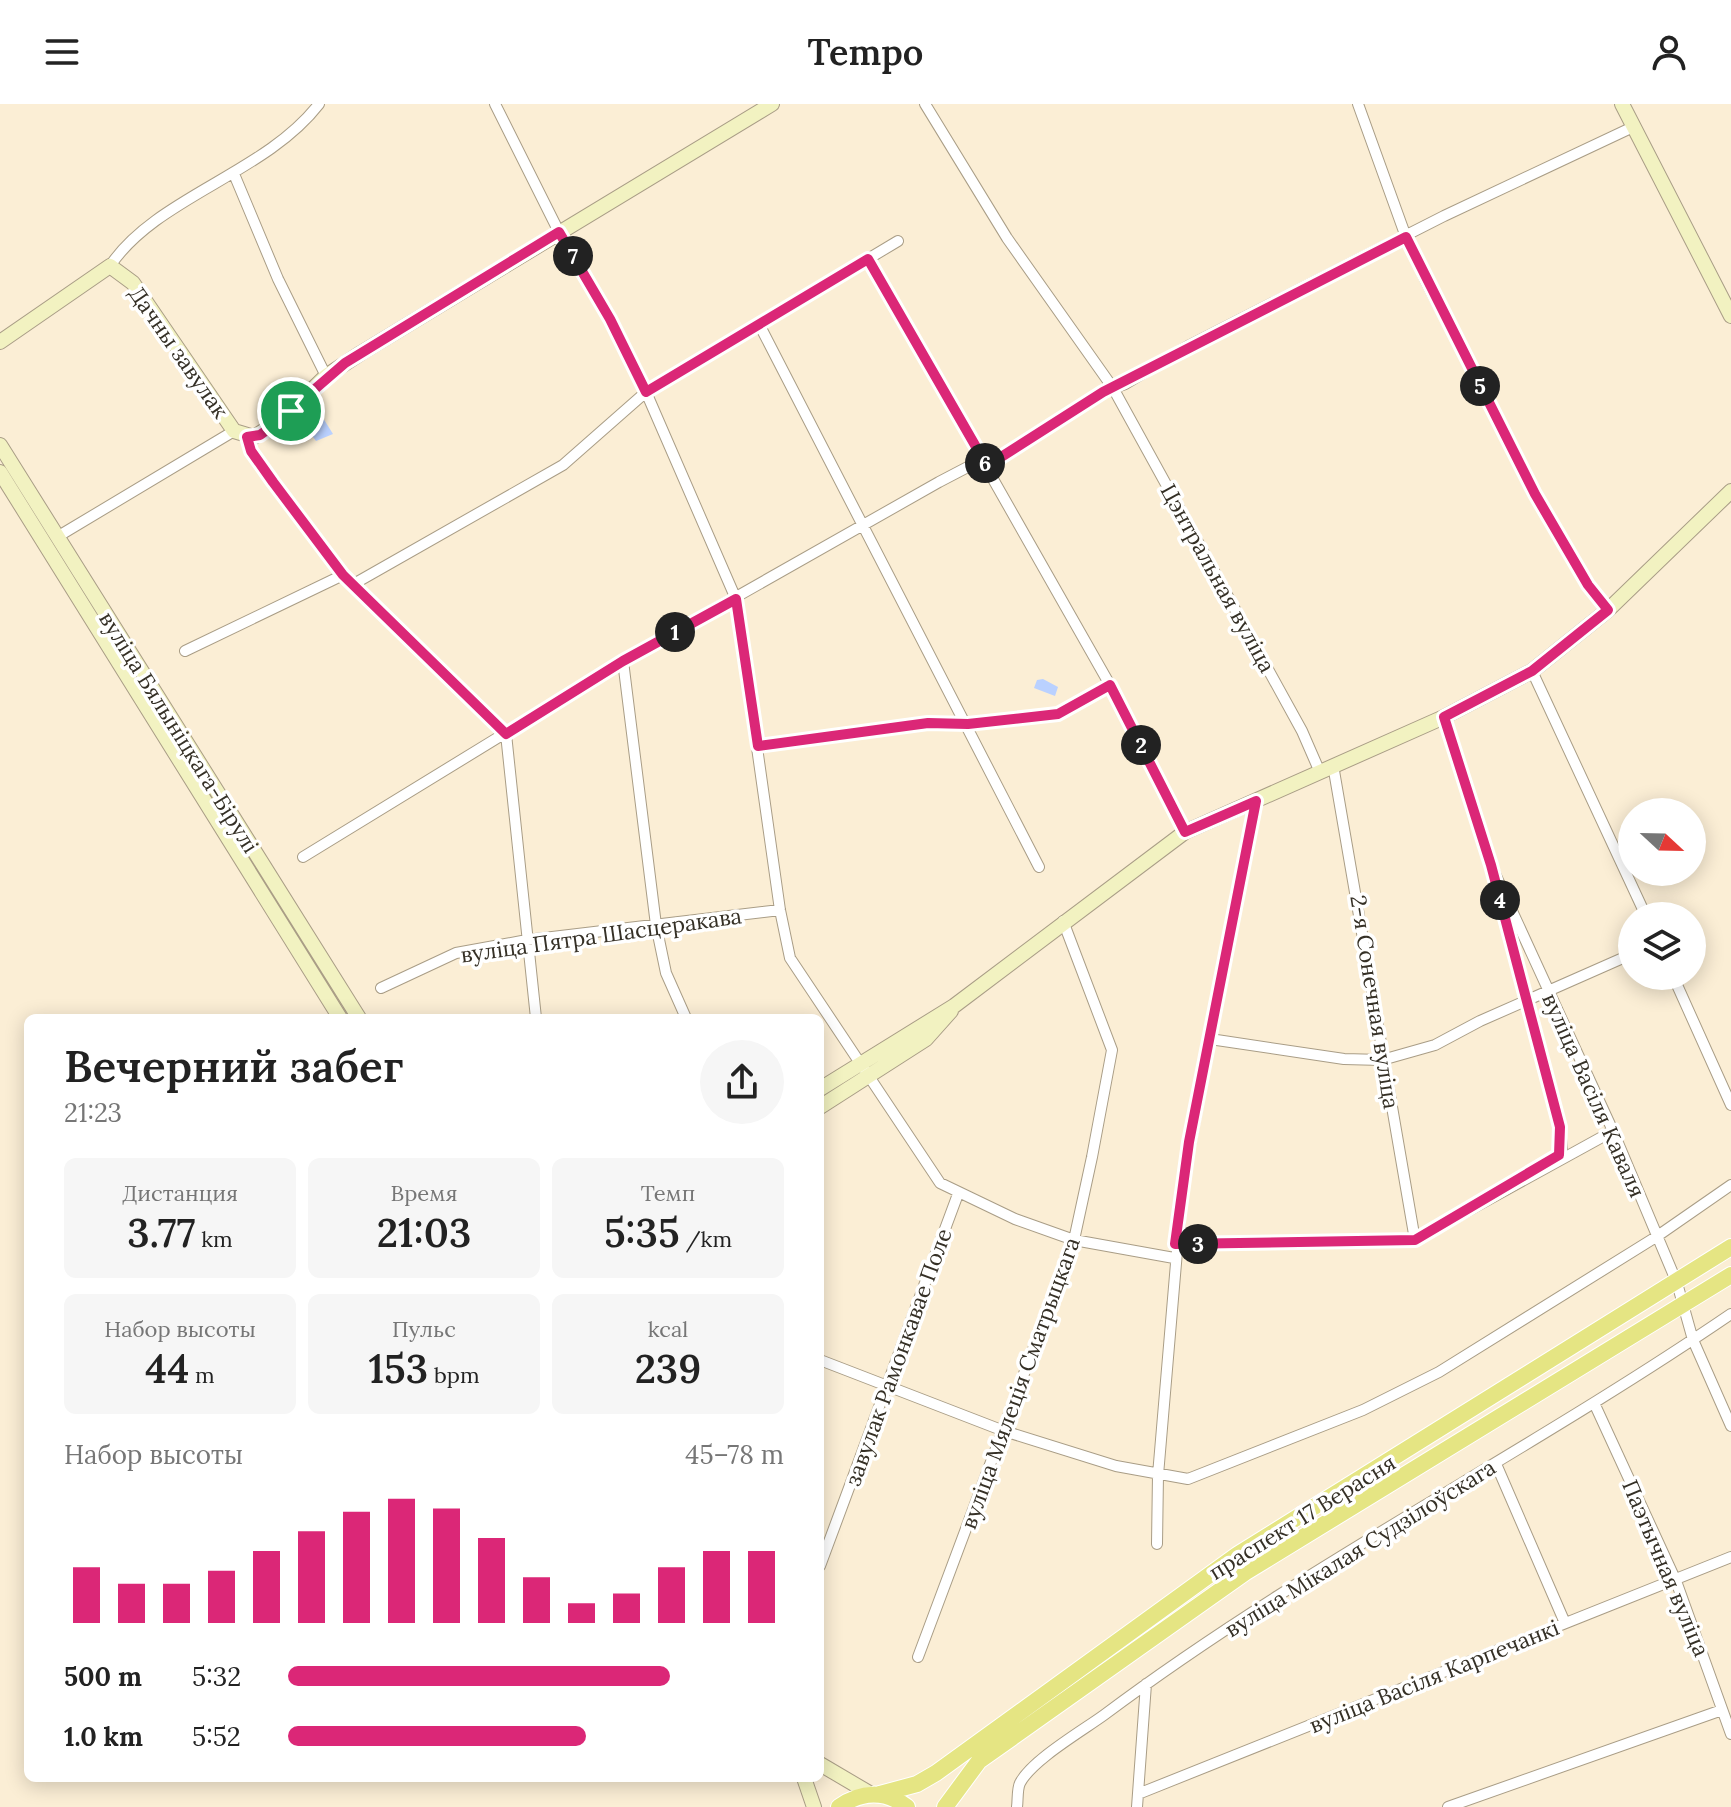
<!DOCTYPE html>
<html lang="ru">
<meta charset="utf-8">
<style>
:root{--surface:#fff;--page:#f6f6f6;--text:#222;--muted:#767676;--accent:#db2777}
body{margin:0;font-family:Lora,serif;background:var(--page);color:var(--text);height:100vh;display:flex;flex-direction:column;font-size:30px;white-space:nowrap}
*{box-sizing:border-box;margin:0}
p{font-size:26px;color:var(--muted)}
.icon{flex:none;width:44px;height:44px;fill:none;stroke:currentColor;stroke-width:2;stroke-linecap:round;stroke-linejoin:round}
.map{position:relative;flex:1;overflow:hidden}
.side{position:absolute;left:24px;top:910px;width:800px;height:768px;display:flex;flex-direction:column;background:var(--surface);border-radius:12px;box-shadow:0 4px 20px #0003}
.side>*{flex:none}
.needle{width:52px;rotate:112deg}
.controls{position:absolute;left:1618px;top:694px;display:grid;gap:16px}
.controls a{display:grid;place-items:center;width:88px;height:88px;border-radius:50%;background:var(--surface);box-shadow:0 4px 20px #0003;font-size:40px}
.pin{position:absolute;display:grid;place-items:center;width:68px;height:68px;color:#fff;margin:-34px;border:4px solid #fff;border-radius:50%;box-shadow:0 2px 8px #0007}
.km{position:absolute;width:40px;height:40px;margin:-20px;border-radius:50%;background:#222;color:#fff;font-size:22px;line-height:40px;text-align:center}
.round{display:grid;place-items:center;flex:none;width:84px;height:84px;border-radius:42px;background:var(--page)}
.summary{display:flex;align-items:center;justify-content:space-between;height:136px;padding:0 40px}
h1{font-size:44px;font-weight:600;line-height:60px}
.stats{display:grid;grid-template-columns:repeat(3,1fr);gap:12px;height:136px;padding:8px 40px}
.stats div{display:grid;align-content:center;border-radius:12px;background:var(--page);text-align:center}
.stats b{font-size:40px;font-weight:600}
.stats small{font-size:22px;font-weight:400}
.stats p{font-size:22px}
.chart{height:224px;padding:16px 40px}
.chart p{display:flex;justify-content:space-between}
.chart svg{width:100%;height:144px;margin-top:8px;stroke:var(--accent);stroke-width:6}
ul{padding:0 40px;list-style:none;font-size:26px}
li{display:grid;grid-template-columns:128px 96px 1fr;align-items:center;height:60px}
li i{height:20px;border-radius:10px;background:var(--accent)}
header{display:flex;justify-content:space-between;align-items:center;height:104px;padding:0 40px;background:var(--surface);font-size:36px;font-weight:600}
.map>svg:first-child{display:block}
.water{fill:#bad1ff}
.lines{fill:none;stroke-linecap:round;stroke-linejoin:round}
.street-casing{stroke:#a99d86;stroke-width:12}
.secondary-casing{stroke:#a99d86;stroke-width:16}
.primary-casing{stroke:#fff;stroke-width:18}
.street{stroke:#fff;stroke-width:10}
.secondary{stroke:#f2f2c1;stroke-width:14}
.primary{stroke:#e5e583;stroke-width:16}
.route-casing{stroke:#fff;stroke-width:16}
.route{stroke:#db2777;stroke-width:10}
.labels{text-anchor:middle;stroke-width:7;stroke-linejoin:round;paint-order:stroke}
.street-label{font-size:22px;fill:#353026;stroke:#fff}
</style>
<header><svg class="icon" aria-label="menu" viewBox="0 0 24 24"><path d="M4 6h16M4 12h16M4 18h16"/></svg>Tempo<svg class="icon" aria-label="person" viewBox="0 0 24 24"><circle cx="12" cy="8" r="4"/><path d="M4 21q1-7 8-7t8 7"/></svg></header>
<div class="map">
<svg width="1731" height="1703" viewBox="0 0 1731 1703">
<rect width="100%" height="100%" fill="#fbeed5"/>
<path class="water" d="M318,306l15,24 -17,7 -12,-16 5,-10z
M1043,575l15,8 -3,9 -21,-8 3,-8z"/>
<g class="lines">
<g class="street-casing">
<path id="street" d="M495,0l64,128 51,87 36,73 90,207 44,311 10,48 150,225 75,36 59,21 100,18
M925,0l82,134 106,150 189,343 17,39
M1358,0l48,133 20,44 126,244 36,60 20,25
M234,70l44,105 48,97
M868,155l242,426 75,147
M110,162c46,-69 155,-92 209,-162
M760,222l279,541
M247,333l4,14 22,31 70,93 163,159 30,284
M57,433l177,-106
M352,481l211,-120 83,-73 252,-151
M185,547l158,-76
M623,557l33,264 10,48 20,45
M1532,567l114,245
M1444,613l48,151
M758,642l170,-23 40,1 90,-10 52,-29
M1333,661l82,475
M303,753l320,-196 316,-179 44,-23 4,7 116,-74 22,-8 65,-39 254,-129 189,-89
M1491,761l122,266 64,152 16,57 38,86
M1497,787l63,236 2,23 -5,7
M1673,872l58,129
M381,884l75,-35 71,-13 253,-30
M1210,935l134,20 38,1 53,-15 45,-24 152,-67
M1175,1140l240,-4 198,-109
M820,1256l184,71 112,35 72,13 175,-69 76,-38 217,-135 75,-52
M1595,1301l81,176 55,153
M1496,1360l69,159
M1157,1440l1,-69 25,-294 73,-380
M820,1462l138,-372
M918,1553l156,-417 18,-83 20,-107 -49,-129
M1138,1690l593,-237
M1017,1703c1,-7 0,-18 3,-24 12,-23 62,-52 84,-68 199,-149 422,-261 627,-401
M1137,1703l9,-123
M1448,1703l274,-97"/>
</g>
<g class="secondary-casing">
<path id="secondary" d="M1622,0l109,212
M0,238l110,-76 23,17 101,148 20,6 27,-17 45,-44 35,-23 411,-249
M0,341l359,573
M0,368l340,546
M820,985l134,-83 231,-174 259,-115 88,-46 76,-61 123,-119
M820,1003l106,-68 25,-28
M820,1660l51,30
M804,1674l10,29"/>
</g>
<g class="primary-casing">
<path id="primary" d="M880,1690l37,-10 19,-11 301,-218 494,-308
M839,1703c22,-16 47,-17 68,0
M945,1703l34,-46 267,-189 485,-297"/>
</g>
<use href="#street" class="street"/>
<use href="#secondary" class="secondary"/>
<use href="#primary" class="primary"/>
</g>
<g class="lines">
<g class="route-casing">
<path id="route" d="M559,128l51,87 36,73 222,-133 119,207 116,-74 303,-155 129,257 53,91 20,25 -76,61 -88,46 47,148 69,262 -1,28 -144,85 -240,4 14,-102 67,-341 -71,31 -75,-147 -52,29 -90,10 -40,-1 -170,23 -22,-147 -113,62 -117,73 -163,-159 -70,-93 -22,-31 -4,-14 13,-2 11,-8 74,-64z"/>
</g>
<use href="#route" class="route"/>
</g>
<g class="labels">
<g class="street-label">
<text transform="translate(179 248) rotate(55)" y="8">Дачны завулак</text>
<text transform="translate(1218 474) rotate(61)" y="8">Цэнтральная вуліца</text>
<text transform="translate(179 628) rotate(58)" y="8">вуліца Бялыніцкага-Бірулі</text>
<text transform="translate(601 831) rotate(-8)" y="8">вуліца Пятра Шасцеракава</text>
<text transform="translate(1375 898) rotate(81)" y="8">2-я Сонечная вуліца</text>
<text transform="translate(1594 991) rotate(66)" y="8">вуліца Васіля Каваля</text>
<text transform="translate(898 1253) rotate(-70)" y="8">завулак Рамонкавае Поле</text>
<text transform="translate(1020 1279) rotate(-70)" y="8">вуліца Мялеція Сматрыцкага</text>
<text transform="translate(1302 1413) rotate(-32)" y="8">праспект 17 Верасня</text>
<text transform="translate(1360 1444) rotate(-32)" y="8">вуліца Мікалая Судзілоўскага</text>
<text transform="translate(1666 1464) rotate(67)" y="8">Паэтычная вуліца</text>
<text transform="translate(1434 1572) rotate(-22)" y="8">вуліца Васіля Карпечанкі</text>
</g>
</g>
</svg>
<div class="controls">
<a><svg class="needle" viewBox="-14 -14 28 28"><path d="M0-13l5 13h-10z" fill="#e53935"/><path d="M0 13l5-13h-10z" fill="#767676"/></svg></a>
<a><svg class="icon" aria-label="layers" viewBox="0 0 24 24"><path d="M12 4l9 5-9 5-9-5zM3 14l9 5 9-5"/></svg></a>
</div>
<div class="pin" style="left:291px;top:307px;background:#1e9e55"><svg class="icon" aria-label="arrive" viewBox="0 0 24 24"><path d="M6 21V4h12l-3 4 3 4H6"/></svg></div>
<b class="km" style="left:675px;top:528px">1</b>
<b class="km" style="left:1141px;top:641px">2</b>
<b class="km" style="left:1198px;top:1140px">3</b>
<b class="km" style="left:1500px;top:796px">4</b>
<b class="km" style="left:1480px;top:282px">5</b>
<b class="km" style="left:985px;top:359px">6</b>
<b class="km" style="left:573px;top:152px">7</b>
<section class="side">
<div class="summary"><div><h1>Вечерний забег</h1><p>21:23</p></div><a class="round"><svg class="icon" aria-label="share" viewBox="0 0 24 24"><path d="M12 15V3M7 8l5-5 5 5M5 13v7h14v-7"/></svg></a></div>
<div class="stats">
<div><p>Дистанция</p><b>3.77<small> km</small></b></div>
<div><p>Время</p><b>21:03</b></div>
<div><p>Темп</p><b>5:35<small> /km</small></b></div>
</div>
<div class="stats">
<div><p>Набор высоты</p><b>44<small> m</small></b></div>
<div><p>Пульс</p><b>153<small> bpm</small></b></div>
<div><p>kcal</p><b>239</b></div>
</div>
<div class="chart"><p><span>Набор высоты</span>45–78 m</p>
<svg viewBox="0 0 160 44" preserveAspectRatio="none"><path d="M5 44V27M15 44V32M25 44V32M35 44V28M45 44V22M55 44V16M65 44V10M75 44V6M85 44V9M95 44V18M105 44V30M115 44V38M125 44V35M135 44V27M145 44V22M155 44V22"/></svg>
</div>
<ul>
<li><b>500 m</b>5:32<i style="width:77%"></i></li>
<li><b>1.0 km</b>5:52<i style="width:60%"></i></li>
</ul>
</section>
</div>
